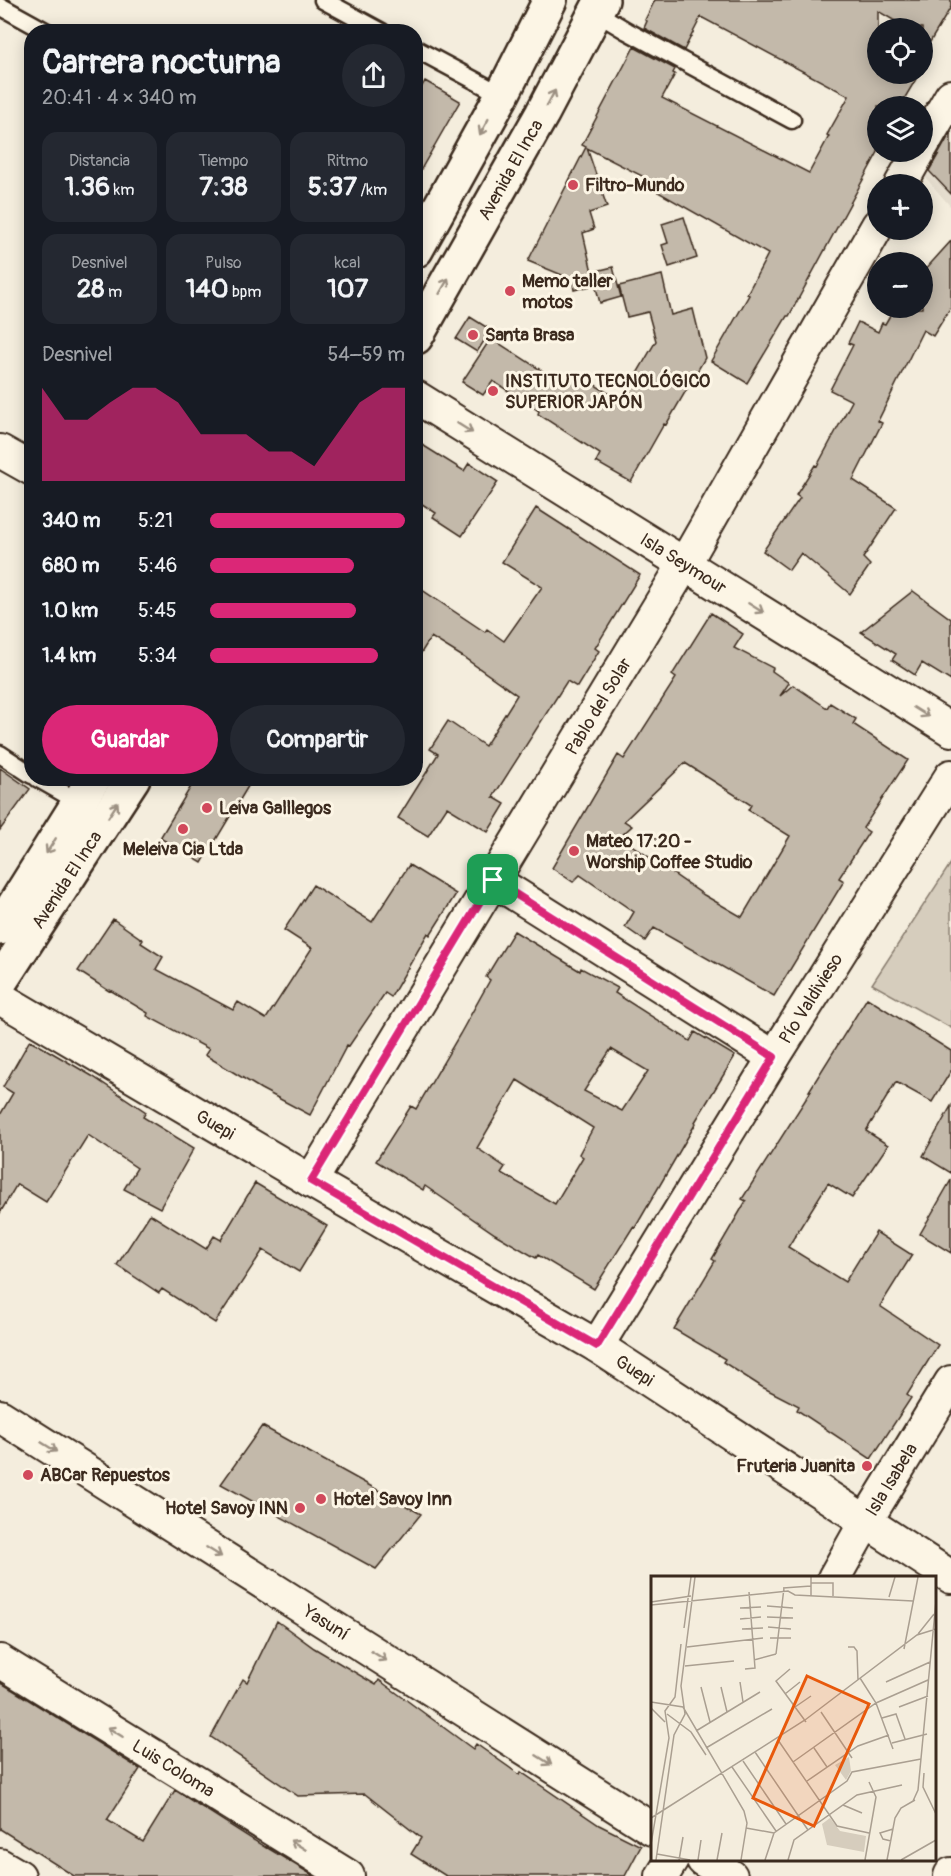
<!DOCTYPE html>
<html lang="es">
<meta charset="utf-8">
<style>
:root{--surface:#171b24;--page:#242831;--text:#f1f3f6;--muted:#9ea1a6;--accent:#db2777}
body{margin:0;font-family:Pangolin,sans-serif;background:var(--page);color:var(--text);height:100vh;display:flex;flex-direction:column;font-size:22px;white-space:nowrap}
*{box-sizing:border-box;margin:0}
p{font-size:20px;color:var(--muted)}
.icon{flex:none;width:33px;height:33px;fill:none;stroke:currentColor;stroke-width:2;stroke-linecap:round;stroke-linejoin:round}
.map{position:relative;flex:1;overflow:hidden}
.panel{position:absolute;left:24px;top:24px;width:399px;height:762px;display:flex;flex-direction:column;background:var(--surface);border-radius:24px;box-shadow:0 3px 15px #0003}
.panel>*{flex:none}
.controls{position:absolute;left:867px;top:18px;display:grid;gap:12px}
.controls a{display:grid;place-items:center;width:66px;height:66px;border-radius:50%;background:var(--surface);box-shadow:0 3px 15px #0003;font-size:30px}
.pin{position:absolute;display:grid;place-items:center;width:51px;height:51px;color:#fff;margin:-26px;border-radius:12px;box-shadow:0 3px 9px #0006}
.round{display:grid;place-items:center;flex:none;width:63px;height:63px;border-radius:32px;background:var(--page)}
.summary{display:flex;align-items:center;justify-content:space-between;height:102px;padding:0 18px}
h1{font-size:33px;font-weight:700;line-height:45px}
.figures{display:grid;grid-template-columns:repeat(3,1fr);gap:9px;height:102px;padding:6px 18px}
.figures div{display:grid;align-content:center;border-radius:15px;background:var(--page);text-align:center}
.figures b{font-size:26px;font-weight:700}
.figures small{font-size:16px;font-weight:400}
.figures p{font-size:16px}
.chart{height:168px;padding:12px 18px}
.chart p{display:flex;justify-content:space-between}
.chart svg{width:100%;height:108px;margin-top:6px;fill:var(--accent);opacity:.7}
.button{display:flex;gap:12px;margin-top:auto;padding:12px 18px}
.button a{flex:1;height:69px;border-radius:36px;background:var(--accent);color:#fff;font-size:24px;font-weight:700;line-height:69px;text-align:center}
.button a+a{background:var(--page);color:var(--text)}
ul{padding:0 18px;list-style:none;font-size:20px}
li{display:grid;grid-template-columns:96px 72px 1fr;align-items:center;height:45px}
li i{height:15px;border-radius:8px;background:var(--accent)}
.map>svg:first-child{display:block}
.built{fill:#e5ddce}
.green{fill:#d6cdbd;stroke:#887c6e;stroke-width:1.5}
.building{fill:#c3b9aa;stroke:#3b2a1e;stroke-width:1.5;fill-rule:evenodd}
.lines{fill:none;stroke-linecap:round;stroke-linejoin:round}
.service-casing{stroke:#3b2a1e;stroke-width:21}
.minor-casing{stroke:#3b2a1e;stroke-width:36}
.secondary-casing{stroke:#3b2a1e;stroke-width:38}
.service{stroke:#fcf5e5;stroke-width:16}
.minor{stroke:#fcf5e5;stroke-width:32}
.secondary{stroke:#fcf5e5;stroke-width:33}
.oneway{stroke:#9c9082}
.route-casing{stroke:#fff;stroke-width:12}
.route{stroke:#db2777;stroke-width:8}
.poi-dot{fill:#d1495b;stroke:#fcf5e5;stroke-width:2}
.labels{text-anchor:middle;stroke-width:6;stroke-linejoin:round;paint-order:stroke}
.street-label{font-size:18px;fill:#3b2a1e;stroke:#fcf5e5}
.poi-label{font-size:18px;font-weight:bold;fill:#3b2a1e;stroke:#fcf5e5;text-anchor:start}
.inset-road{fill:none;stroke:#aa9f91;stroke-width:1.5}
.view{fill:#e8590c;fill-opacity:0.15;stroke:#e8590c;stroke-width:3}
.inset-edge{fill:none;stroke:#3b2a1e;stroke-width:3}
</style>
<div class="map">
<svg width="951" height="1876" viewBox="0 0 951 1876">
<rect width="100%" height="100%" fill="#f4eddd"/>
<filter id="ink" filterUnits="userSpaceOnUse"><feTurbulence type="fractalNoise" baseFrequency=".0167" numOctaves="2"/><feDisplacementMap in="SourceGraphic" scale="12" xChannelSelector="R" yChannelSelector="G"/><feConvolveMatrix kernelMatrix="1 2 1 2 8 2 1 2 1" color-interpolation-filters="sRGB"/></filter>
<g filter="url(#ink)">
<path class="built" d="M951,111v96l-33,-38z"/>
<path class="green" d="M951,863v165l-79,-44z"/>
<path class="building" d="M655,0h296v7l-21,35 -8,-4v-10h-15l-29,-17v63h41l-19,32h-22v46l-89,164h-2l-40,67 -36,-22 38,-66 -2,-1 21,-40 -117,-66 3,-6 -67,-34 20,59 -18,6 5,16 -11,4 12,52 -21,5 -2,-11 -44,-18 58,-114 -4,-2 52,-98 41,22 -2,4 2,1 -13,24 147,75 20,-37 -2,-1 22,-39 -148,-79 -17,33 -40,-22 3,-7 -2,-1z
M425,81l35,20 -44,77v-81z
M951,132v62l-22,-23z
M684,217l13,41 -28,9 -7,-22 6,-2 -6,-19z
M951,241v66l-18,29 -10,-6 -45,91 4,2 -29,57 43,28 -33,50 7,7 -20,29 -49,-41 -12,17 -26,-19 37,-53 -4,-3 19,-30 2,1 35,-65 -22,-11 23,-45 -5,-2 10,-21 20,10 4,-9 3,1 7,-12 -8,-4h38v-35z
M613,267l8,30 -21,6 -8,-31z
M662,275l9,40 22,-6 12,49 -39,67 -2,-1 -33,58 -35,-20 4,-8 -62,-40 1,-3 -46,-30 -10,14 -21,-13 29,-44 65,42 1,-2 9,6 8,-12 47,29 35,-60 -8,-29 -21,5 -8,-31z
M470,317l21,13 -14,22 -21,-13z
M416,441l48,30 5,-8 29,19 -36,54 -29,-19 3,-4 -20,-13z
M536,508l104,67 -45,73 4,3 -22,36 -10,-6 -74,116 12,7 -17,28 -41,-25 -19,29 -30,-18 40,-64 -8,-5 18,-28 37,25 32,-51 -54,-38 -32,-20 -15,24v-75l69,46 2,-3 17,12 38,-54 -40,-25z
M913,591l38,28v62l-29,-18 -7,12 -23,-15 4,-6 -35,-22z
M711,613l32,21 -9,14 39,20 -1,3 17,12 -9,13 13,-11 34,23 3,-5 26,16 -3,5 55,36 -45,68 6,4 -30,46 5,3 -70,115 -120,-68 -9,13 -20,-14 9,-15 -54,-37 -7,7 -21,-14 66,-113 6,4 52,-81 -4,-3zM685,763l66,42 -3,5 42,26 -48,81 -38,-22 -84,-58 12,-11 -8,-5z
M0,768l30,21 -30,41z
M196,778h57l-51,85 -42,-25z
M409,865l47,29 -26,41 -2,-2 -37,64 -6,-4 -36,53 -2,-1 -37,70 -49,-26 -56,-34 4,-6 -62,-33 1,-3 -38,-23 -1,1 -31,-20 35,-52 30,21 -2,3 22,14 -7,12 77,41 5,-8 28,17 46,-71 -28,-18 29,-45 59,37z
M514,931l66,40 1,-3 37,20 -3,5 75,48 5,-9 40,24 -40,66 1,1 -61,105 -2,-1 -39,62 -56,-34 -2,3 -41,-24 -70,-48 -2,4 -47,-29 35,-55 5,3 44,-75 30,-54 -4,-3zM611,1049l37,22 -26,40 -38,-20zM517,1080l76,48 -14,26 4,3 -28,47 -54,-31 4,-6 -28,-19z
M867,998l84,53v20l-19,31 -36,-20 -30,49 22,14 -36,53 -24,-15 -40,64 57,35 31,-50 36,23 -32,51 58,39 -31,50 4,3 -40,61 -74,-49 2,-4 -37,-19 -39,-25 2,-3 -51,-30 41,-68 -3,-2 34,-58 -4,-2 69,-108h-2z
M30,1040l62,36 54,36 -3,5 51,31 -34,60 -36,-19 13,-21 -49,-33 -42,67 -29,-18 -17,29v-98l13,-22 -10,-6z
M951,1106v67l-28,-17z
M951,1180v73l-31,-19z
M255,1183l72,43 -28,46 -36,-22 -48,73 -53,-34 -3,4 -42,-28 33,-51 56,35 8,-13 7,4z
M262,1426l159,88 -45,55 -155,-85z
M277,1621l37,27 62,37 3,-5 94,69 3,-5 44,31 1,-3 78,53 42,21 -16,30h-179l-35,-22 10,-16 -56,-44 -67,2 -87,-59 32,-58 4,3z
M0,1682l140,87 -33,51 36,22 32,-52 91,58v-1l48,29h-240l-74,-47z"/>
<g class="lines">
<g class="service-casing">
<path id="service" d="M323,0l59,32
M0,6l47,26
M595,12l32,19 165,89
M416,49l86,46
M0,754l32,21
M37,778l42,24"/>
</g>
<g class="minor-casing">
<g id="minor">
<path d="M922,146l29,-50"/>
<path d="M901,184l18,-32"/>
<path id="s1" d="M416,397l535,333"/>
<path d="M0,451l32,18"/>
<path d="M493,880l281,177"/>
<path id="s2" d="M0,998l311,183 286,165 354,231"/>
<path id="s3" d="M311,1181l374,-618 193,-338"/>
<path id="s4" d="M597,1346l177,-289 177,-281"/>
<path id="s5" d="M0,1416l652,413"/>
<path id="s6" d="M834,1578l32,-57 85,-139"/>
<path id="s7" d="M0,1661l348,215"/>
<path d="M703,1860l28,16"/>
<path d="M0,1865l19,11"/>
<path d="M662,1876l10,-16"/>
<path d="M950,1876l1,-2"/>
</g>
</g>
<g class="secondary-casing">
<g id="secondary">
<path d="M416,250l86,-155 48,-95"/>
<path id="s8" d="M416,337l126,-223 60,-114"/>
<path d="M0,928l94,-150"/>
<path id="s9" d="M0,982l133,-204"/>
</g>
</g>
<use href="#service" class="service"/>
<use href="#minor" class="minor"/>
<use href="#secondary" class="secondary"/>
</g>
<defs><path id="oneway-shaft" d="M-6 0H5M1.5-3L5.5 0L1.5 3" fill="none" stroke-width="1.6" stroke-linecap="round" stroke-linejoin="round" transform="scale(1.5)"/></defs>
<g class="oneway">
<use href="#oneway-shaft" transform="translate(551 98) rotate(-62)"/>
<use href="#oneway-shaft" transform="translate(484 127) rotate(119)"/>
<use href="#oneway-shaft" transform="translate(444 286) rotate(-60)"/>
<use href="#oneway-shaft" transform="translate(465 428) rotate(32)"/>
<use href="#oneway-shaft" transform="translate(756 608) rotate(32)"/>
<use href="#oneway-shaft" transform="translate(921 712) rotate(32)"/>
<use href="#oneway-shaft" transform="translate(113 810) rotate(-57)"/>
<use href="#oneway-shaft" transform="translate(51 846) rotate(122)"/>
<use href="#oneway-shaft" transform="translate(49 1447) rotate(32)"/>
<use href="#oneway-shaft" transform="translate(214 1552) rotate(32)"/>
<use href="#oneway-shaft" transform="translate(379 1656) rotate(32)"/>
<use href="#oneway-shaft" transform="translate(115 1732) rotate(-148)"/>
<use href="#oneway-shaft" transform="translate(544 1760) rotate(32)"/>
<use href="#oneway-shaft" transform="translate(298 1845) rotate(-148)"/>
</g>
</g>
<g class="lines" filter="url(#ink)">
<g class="route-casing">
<path id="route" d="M493,880l281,177 -177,289 -286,-165z"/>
</g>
<use href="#route" class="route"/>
</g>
<g class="poi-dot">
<circle cx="573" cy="185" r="6"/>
<circle cx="510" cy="291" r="6"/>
<circle cx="473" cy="335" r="6"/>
<circle cx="493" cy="391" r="6"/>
<circle cx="207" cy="808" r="6"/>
<circle cx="183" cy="829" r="6"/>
<circle cx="574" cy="851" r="6"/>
<circle cx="867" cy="1466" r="6"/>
<circle cx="28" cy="1475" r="6"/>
<circle cx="321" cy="1499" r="6"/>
<circle cx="300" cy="1508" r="6"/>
</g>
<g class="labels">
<g class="street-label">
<text dy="6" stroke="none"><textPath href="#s8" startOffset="192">Avenida El Inca</textPath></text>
<text dy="6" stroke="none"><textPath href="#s1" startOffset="315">Isla Seymour</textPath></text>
<text dy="6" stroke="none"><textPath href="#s3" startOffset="555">Pablo del Solar</textPath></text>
<text dy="6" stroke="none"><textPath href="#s9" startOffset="122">Avenida El Inca</textPath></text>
<text dy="6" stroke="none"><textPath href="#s4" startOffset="408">Pío Valdivieso</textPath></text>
<text dy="6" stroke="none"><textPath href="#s2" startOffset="250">Guepi</textPath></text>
<text dy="6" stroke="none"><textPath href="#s2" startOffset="736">Guepi</textPath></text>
<text dy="6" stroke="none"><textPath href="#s6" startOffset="114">Isla Isabela</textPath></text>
<text dy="6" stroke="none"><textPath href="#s5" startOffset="386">Yasuní</textPath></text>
<text dy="6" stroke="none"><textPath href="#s7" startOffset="204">Luis Coloma</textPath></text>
</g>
<g class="poi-label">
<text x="585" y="191">Filtro-Mundo</text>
<text x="522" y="287">Memo taller<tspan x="522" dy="21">motos</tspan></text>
<text x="485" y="341">Santa Brasa</text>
<text x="505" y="387">INSTITUTO TECNOLÓGICO<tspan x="505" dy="21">SUPERIOR JAPÓN</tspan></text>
<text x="219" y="814">Leiva Galllegos</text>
<text x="586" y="847">Mateo 17:20 -<tspan x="586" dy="21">Worship Coffee Studio</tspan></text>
<text x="183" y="855" text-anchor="middle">Meleiva Cia Ltda</text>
<text x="855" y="1472" text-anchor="end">Fruteria Juanita</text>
<text x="40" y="1481">ABCar Repuestos</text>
<text x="333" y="1505">Hotel Savoy Inn</text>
<text x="288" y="1514" text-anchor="end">Hotel Savoy INN</text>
</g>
</g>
<g transform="translate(651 1576)">
<rect width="285" height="285" fill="#f4eddd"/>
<path d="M198,181l2,14 -5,9 -11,-15zM179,242l10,13 26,5 -2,16 -37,-7 -5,-21z" fill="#d6cdbd"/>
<path class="inset-road" d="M160,1v19M160,7h22v13M132,12l28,-2M238,21l6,-20M0,26l40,-6M0,29l137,-14 7,4 118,6M116,30l26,2M89,32l21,-1M116,41l26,1M89,43l21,-2M117,51l23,2M33,52l7,-51M91,53l21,-1M267,58l16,-20M119,62h21M36,71l76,-9M197,71h6l3,4 1,29M253,73l14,-72M125,78l8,-66M103,84l22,-6M34,90l49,-5M94,93l10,-1 -6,-76M139,93l-14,12 30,41M209,102l16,25 17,46M89,106l3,20M235,106l44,-20M50,111l9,35M70,111l6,25M134,118l15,-12M0,126l32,5 61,104 3,12 -6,37M144,131l16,-11M248,131l29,-11M0,132l14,14M170,136l31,46M16,138l24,18 15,23M231,142l14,-4 9,25M45,155l64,-39M127,164l59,86 32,7M241,167l35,-9M55,172l66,-39M163,172l13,19M104,176l53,78M92,185l43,63M142,186l83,-59 52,-23M81,191l44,64M273,197l-1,14 13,27M156,205l51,-35 31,-11M262,225l5,-11 18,-189M192,229l19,8M0,242l154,-98 112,-85 19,-6M95,252l28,5M240,265l-8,-2 -3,-6 13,-4M0,268l18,-106 -4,-27 10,-14 6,-53M6,278l33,6M5,284l18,-125 11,-21 -4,-28 14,-109M28,284l4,-23M47,284l3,-20M66,284l5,-27M114,284l9,-27 73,-52 5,-9 69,-13M137,284l6,-20 63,-45 45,-10M214,284l11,-63 -7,-15M236,284l8,-42 6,-10 14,-8M250,284l35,-20"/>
<path class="view" d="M156,100l62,28 -55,122 -61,-28z"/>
<rect width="285" height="285" class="inset-edge"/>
</g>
</svg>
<div class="controls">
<a><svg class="icon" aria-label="locate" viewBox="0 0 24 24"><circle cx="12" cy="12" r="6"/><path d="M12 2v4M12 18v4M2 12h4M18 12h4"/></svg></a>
<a><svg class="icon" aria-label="layers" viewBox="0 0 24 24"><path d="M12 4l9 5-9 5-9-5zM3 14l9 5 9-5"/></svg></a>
<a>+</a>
<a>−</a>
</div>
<div class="pin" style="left:493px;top:880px;background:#1e9e55"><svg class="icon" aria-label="arrive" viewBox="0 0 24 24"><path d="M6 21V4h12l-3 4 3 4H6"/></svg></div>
<section class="panel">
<div class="summary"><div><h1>Carrera nocturna</h1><p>20:41 · 4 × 340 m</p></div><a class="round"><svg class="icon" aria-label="share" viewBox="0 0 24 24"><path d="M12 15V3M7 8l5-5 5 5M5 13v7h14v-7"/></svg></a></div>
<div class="figures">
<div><p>Distancia</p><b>1.36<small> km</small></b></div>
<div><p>Tiempo</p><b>7:38</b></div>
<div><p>Ritmo</p><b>5:37<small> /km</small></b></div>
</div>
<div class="figures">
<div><p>Desnivel</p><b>28<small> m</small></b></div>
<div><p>Pulso</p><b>140<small> bpm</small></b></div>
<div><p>kcal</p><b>107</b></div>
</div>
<div class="chart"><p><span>Desnivel</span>54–59 m</p>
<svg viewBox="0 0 160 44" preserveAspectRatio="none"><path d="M0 44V6L10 19L20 19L30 12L40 6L50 6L60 12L70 25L80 25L90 25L100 32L110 32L120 38L130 25L140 12L150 6L160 6V44z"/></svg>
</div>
<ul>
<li><b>340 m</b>5:21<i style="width:100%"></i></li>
<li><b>680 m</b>5:46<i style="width:74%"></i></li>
<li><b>1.0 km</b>5:45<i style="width:75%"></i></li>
<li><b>1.4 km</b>5:34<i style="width:86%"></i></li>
</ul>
<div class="button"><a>Guardar</a><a>Compartir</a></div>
</section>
</div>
